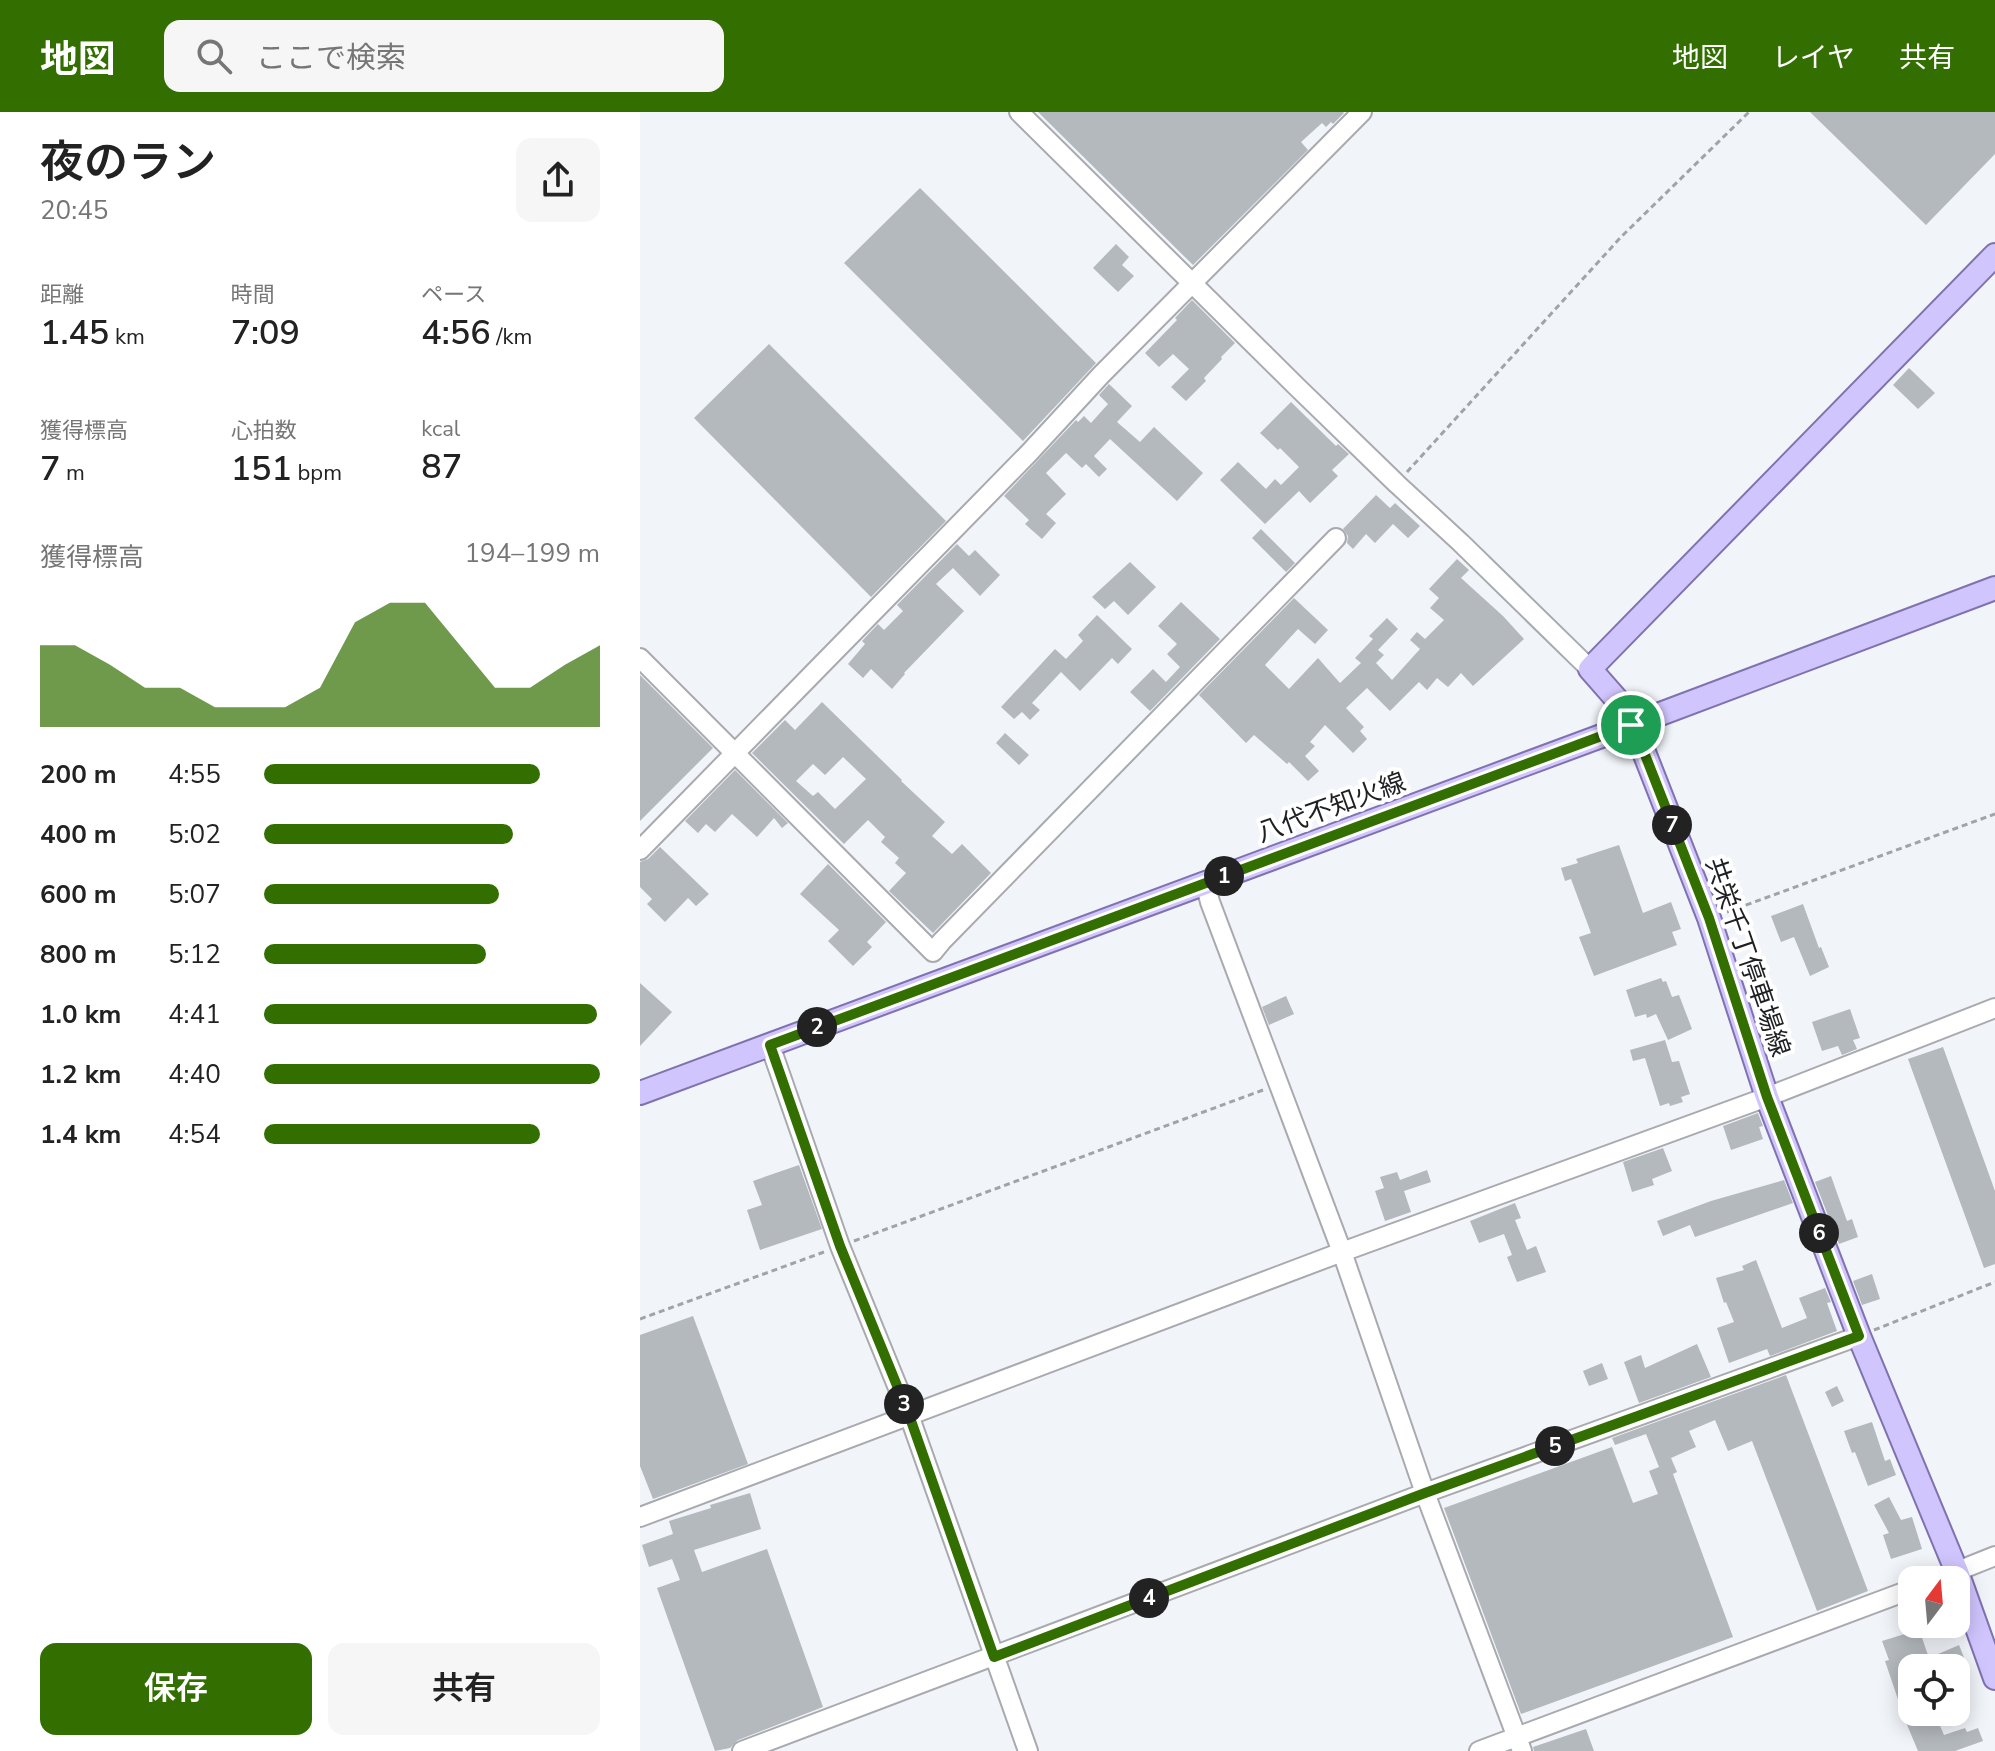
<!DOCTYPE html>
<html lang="ja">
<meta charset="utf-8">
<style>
:root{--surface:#fff;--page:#f6f6f6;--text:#222;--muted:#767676;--accent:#336f00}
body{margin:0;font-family:"Nunito Sans","Noto Sans JP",sans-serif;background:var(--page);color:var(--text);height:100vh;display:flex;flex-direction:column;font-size:30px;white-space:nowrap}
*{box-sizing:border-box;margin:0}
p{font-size:26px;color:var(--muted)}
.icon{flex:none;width:44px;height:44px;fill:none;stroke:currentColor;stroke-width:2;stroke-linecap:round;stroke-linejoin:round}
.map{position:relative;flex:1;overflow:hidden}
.sheet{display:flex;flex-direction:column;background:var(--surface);width:640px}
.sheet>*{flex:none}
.needle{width:52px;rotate:16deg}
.buttons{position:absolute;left:1258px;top:1454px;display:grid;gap:16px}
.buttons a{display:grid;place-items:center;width:72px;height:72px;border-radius:16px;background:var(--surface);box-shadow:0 4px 20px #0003;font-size:40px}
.pin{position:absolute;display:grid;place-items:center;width:68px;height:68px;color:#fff;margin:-34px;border:4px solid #fff;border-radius:50%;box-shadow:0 2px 8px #0007}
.km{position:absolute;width:40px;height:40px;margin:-20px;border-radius:50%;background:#222;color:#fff;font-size:22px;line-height:40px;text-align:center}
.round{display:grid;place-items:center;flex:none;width:84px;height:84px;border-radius:16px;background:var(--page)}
.summary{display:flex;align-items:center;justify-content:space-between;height:136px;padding:0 40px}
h1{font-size:44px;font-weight:600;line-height:60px}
.stats{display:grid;grid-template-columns:repeat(3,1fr);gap:12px;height:136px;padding:8px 40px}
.stats div{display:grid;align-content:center}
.stats b{font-size:34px;font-weight:600}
.stats small{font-size:22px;font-weight:400}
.stats p{font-size:22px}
.chart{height:224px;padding:16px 40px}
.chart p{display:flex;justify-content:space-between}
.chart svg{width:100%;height:144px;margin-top:8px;fill:var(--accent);opacity:.7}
.primary-button{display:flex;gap:16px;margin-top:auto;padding:16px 40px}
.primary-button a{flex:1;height:92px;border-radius:16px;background:var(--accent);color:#fff;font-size:32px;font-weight:600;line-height:92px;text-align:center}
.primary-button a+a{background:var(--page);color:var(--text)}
ul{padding:0 40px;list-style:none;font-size:26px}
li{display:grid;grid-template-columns:128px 96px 1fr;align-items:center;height:60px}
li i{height:20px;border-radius:10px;background:var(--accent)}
header{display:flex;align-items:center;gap:48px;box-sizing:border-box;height:112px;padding:0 40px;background:var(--accent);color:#fff}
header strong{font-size:38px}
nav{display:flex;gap:44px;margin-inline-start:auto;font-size:28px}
.search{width:560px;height:72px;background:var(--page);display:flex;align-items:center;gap:20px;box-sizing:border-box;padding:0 28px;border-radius:16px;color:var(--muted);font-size:30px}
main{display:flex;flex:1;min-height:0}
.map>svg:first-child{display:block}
.building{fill:#b4b9bd;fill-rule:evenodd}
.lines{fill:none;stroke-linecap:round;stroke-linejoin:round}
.minor-casing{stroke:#a8aaaf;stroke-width:22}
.major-casing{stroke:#7f72af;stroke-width:26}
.path{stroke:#a1a3a7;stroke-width:3;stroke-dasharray:6 4;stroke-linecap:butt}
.minor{stroke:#fff;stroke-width:18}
.major{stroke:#d1c5fd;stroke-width:22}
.route-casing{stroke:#fff;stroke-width:16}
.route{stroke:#336f00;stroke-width:10}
.labels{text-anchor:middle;stroke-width:8;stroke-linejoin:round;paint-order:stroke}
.street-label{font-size:26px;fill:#1e1f21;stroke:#fff}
</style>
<header>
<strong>地図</strong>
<div class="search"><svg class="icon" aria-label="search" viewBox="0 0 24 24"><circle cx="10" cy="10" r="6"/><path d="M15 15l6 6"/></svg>ここで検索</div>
<nav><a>地図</a><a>レイヤ</a><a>共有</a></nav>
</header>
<main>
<section class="sheet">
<div class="summary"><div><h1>夜のラン</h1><p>20:45</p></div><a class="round"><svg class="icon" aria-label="share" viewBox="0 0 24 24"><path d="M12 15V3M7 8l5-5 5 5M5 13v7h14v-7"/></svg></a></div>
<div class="stats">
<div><p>距離</p><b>1.45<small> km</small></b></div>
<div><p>時間</p><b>7:09</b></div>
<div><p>ペース</p><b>4:56<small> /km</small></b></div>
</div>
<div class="stats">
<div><p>獲得標高</p><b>7<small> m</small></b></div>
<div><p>心拍数</p><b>151<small> bpm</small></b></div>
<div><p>kcal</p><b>87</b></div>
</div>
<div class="chart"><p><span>獲得標高</span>194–199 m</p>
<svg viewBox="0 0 160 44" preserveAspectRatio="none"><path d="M0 44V19L10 19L20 25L30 32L40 32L50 38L60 38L70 38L80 32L90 12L100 6L110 6L120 19L130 32L140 32L150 25L160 19V44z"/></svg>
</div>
<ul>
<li><b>200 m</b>4:55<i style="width:82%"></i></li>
<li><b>400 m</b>5:02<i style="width:74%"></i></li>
<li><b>600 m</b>5:07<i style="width:70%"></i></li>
<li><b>800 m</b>5:12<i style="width:66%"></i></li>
<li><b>1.0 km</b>4:41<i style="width:99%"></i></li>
<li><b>1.2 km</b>4:40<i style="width:100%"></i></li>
<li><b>1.4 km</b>4:54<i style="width:82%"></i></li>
</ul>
<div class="primary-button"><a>保存</a><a>共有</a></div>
</section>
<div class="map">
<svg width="1355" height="1639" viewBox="0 0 1355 1639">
<rect width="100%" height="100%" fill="#f1f4f9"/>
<path class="building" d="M398,0h305l1,1 -11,11 -2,-2 -5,5 -4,-4 -21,19 7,8 -115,115z
M1170,0h185v42l-69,71z
M280,76l176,175 -73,78 -179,-178z
M476,132l13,13 -7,8 12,11 -16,16 -25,-24z
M552,188l43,43 -14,14 1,2 -18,19 2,3 -20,20 -15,-14 18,-18 -16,-15 -14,13 -14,-14 32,-33 -2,-2z
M129,232l177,177 -75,76 -177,-179z
M1269,256l26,25 -17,16 -25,-24z
M469,272l23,22 -15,16 23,20 14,-15 49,46 -26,28 -67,-62 -16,17 13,13 -8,8 -13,-13 -4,4 -16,-15 -20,20 20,21 -20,20 10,9 -14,16 -17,-15 4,-4 -25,-24 72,-76 2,2 6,-6 7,7 17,-19 -9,-9z
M651,290l45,44 2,-2 11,10 -17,16 6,6 -28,27 -11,-12 -34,33 -45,-44 18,-18 28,27 9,-10 6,6 18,-18 -19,-19 -2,2 -18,-17z
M736,383l14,13 5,-5 25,23 -12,12 -15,-14 -18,19 -9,-9 -13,15 -6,-6 1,-7 -5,-7z
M621,417l34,34 -9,9 -34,-34z
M317,432l12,12 6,-6 25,25 -20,21 -27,-28 -17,16 28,27 -60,62 1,1 -13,15 -21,-20 -8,9 -15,-14 17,-20 -3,-3 16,-17 6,6 19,-19 -6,-6z
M817,447l12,11 -8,8 42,38 21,23 -51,47 -12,-13 -13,14 -11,-9 -10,12 -8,-8 -29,29 -23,-23 -21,20 18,19 -4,4 7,8 -14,14 -28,-28 -15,17 5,4 -10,10 14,15 -11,10 -19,-19 -2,2 -33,-29 -8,8 -47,-48 95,-97 34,32 -13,14 -17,-15 -33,36 24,24 29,-31 22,25 21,-20 -6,-5 18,-19 -4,-3 18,-18 11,11 -20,21 6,5 -8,8 16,17 28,-31 -10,-9 7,-8 8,7 19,-19 -14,-12 9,-10 -10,-9z
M490,450l26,25 -28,28 -14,-14 -9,8 -13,-12z
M541,490l39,37 -70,72 -20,-19 23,-23 13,13 14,-15 -13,-13 10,-10 -19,-18z
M457,503l35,34 -14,15 -6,-6 -32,33 -19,-19 -29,31 8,7 -10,10 -8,-8 -8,7 -13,-12 54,-58 11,10 17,-18 -5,-6z
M0,563l73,73 -73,73z
M182,590l80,78 -1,1 44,41 -13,14 20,18 10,-10 29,29 -58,60 -44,-42 17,-18 -11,-10 4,-5 -18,-16 4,-5 -17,-17 -24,24 -92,-91 33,-33 10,10zM203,645l23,22 -31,30 -17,-17 -5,4 -17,-15 17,-17 12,11z
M365,621l24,22 -10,10 -23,-22z
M95,658l53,53 -6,5 -8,-10 -17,19 -25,-23 -17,18 -9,-8 -8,9 -13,-12z
M979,733l24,68 28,-11 10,27 -9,3 5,13 -83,31 -15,-39 12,-4 -20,-54 -6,2 -4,-13 17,-5 -2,-4z
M20,735l49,47 -13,12 -8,-8 -23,24 -18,-18 5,-5 -12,-12v-25l8,-3z
M188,752l58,58 -19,20 5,5 -19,19 -25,-25 11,-11 -39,-36z
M1163,792l16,44 2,-1 8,20 -19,9 -16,-39 -13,5 -10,-26z
M1021,866l2,4 3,-1 6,16 7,-2 13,34 -24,11 -12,-26 -9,4 -1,-4 -11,3 -9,-27z
M0,871l32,29 -32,34z
M646,884l8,18 -25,11 -7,-18z
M1210,897l10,29 -7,2 4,9 -15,6 -4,-9 -16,5 -10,-29z
M1025,928l7,22 7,-1 11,33 -9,3 2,5 -13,4 -1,-3 -9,3 -15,-48 -12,3 -3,-11z
M1303,935l52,144v73l-11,4 -76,-209z
M1118,1001l5,13 -4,1 4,12 -32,11 -8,-24z
M1023,1036l9,23 -20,8 2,6 -22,7 -9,-30z
M159,1053l23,64 -62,21 -13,-40 15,-5 -9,-24z
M787,1058l4,12 -27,9 7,21 -26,9 -10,-30 9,-3 -4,-11 17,-5 3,8z
M1191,1064l16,45 5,-2 6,18 -19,7 -24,-62z
M1144,1068l9,23 -98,34 -5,-12 -27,11 -6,-15 54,-20z
M875,1091l6,15 -6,2 12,30 9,-4 10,26 -29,10 -10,-25 5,-2 -8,-21 -25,9 -9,-22z
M1116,1148l26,68 25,-10 -8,-20 26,-10 6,14 -4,1 10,28 -67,25 -3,-7 -38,14 -12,-35 17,-6 -8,-20 -2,1 -8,-25 28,-8 -2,-4z
M1232,1162l8,25 -18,6 -9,-24z
M53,1204l55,148 -95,35 -13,-33v-131z
M1057,1232l14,33 -72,26 -15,-41 17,-7 4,13z
M962,1251l6,16 -19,7 -6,-15z
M1146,1263l82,216 -51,20 -65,-170 -24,10 -13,-31 -26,11 7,16 -25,11 6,14 -4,2 60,163 -212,77 -77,-206 168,-61 21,56 25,-9 -9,-23 10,-4 -13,-33 -31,11 -3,-7z
M1197,1274l7,15 -12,6 -7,-15z
M1232,1310l13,39 5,-2 6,16 -28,11 -13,-34 -3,1 -8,-22z
M110,1381l11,36 -67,21 8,22 65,-23 56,158 -85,33 -8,8 -15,3 -58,-163 23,-8 -8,-21 -23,8 -7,-22 31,-11 -4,-13 42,-13 -1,-3z
M1249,1385l12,23 11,-3 10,32 -31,10 -8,-24 6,-2 -15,-28z
M1272,1490v29l7,-2 10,29 30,-13 8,20 -7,3h-58l10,27v23l13,-6h9l10,23 21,-7 2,4 11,-4 5,13 -28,10h-37l-13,-31 -20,-59 4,-1 -7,-19 26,-8 -9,-26z
M946,1617l8,22h-60l-1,-4z"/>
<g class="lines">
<g class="minor-casing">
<path id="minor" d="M379,0l277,274 101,98 64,59 129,126
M0,546l293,294 9,-11 394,-403
M0,738l389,-397 72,-78 261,-263
M565,771l5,19 132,350 83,241 97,258
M130,933l70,201 69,169 119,336
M0,1405l702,-265 425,-155 228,-89
M1295,1468l60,-24
M102,1639l683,-258 434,-157
M839,1639l433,-162"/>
</g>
<g class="major-casing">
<path id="major" d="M1355,143l-405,414 29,33 21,40 69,176 58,179 92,239 98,236 38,106
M0,981l991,-368 364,-137"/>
</g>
<path class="path" d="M767,360l214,-235 128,-125
M1087,800l268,-98
M214,1129l409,-151
M0,1207l184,-67
M1234,1218l121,-48"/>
<use href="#minor" class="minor"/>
<use href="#major" class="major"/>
</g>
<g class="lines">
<g class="route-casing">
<path id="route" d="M991,613l9,17 69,176 58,179 92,239 -434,157 -431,164 -85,-242 -69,-169 -70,-201z"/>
</g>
<use href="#route" class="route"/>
</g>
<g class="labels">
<g class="street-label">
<text transform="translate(691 695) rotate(-20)" y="9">八代不知火線</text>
<text transform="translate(1108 845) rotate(71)" y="9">共栄千丁停車場線</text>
</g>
</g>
</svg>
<div class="buttons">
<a><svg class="needle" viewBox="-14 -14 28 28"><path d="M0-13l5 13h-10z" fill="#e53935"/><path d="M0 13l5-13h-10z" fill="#767676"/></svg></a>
<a><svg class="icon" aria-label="locate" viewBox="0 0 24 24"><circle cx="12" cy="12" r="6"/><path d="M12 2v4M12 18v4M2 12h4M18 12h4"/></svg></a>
</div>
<div class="pin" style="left:991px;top:613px;background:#1e9e55"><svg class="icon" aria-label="arrive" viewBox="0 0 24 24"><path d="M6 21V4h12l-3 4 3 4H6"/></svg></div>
<b class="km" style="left:584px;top:764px">1</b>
<b class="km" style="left:177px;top:915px">2</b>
<b class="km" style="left:264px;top:1292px">3</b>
<b class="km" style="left:509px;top:1486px">4</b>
<b class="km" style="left:915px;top:1334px">5</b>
<b class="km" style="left:1179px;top:1121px">6</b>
<b class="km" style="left:1032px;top:713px">7</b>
</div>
</main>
